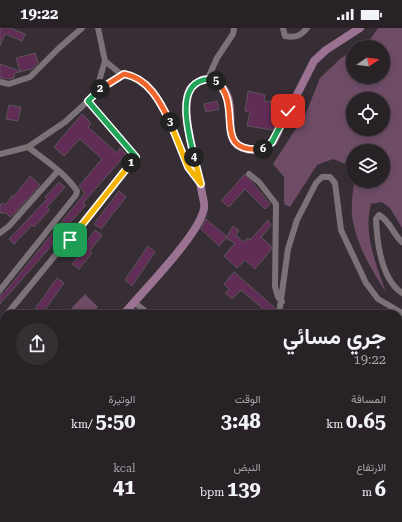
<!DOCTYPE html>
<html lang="ar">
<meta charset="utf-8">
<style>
:root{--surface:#282227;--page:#342f33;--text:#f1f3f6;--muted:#a5a4a7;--line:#443f44}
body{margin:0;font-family:"Roboto Serif",Vazirmatn,serif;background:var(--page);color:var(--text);direction:rtl;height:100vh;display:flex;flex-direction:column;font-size:15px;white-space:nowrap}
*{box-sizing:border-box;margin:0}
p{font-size:13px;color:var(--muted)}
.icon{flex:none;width:22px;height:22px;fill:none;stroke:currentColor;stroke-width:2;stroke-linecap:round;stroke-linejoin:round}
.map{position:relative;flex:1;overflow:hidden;direction:ltr}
.side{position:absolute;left:0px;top:282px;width:402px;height:212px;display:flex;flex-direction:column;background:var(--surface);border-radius:12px 12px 0 0;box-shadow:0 2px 6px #0003,0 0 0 1px var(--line);direction:rtl}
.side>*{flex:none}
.needle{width:26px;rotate:77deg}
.tools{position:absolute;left:346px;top:12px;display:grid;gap:8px}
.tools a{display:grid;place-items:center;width:44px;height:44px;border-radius:50%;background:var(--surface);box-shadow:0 2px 6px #0003,0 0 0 1px var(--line);font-size:20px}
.pin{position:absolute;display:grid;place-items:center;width:34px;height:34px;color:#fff;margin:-17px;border-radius:8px;box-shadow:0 2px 6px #0006}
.km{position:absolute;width:20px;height:20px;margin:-10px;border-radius:50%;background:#222;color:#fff;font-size:11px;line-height:20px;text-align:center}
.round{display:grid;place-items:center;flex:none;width:42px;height:42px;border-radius:21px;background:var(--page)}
.summary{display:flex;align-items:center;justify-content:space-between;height:68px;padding:0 16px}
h1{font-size:22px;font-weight:700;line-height:30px}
.stats{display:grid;grid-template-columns:repeat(3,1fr);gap:6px;height:68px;padding:4px 16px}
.stats div{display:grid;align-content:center}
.stats b{font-size:20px;font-weight:700}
.stats small{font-size:11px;font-weight:400}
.stats p{font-size:11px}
.status{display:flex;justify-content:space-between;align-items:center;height:28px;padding:0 20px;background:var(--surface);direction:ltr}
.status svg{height:11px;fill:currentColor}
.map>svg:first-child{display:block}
.green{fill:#6e4c66;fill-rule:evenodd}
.building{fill:#612d57;stroke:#5c545a}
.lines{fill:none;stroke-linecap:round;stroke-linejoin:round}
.minor{stroke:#7b7278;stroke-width:6}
.major{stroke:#9c7292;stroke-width:8}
.split-1-casing{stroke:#fff;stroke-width:8}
.split-2-casing{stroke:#fff;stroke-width:8}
.split-3-casing{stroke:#fff;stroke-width:8}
.split-4-casing{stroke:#fff;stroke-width:8}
.split-5-casing{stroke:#fff;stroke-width:8}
.split-6-casing{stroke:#fff;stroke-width:8}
.split-7-casing{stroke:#fff;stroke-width:8}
.split-1{stroke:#f5b400;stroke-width:5}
.split-2{stroke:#22a559;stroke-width:5}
.split-3{stroke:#f0652b;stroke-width:5}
.split-4{stroke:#f5b400;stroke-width:5}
.split-5{stroke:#22a559;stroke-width:5}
.split-6{stroke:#f0652b;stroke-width:5}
.split-7{stroke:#22a559;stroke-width:5}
</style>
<div class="status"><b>19:22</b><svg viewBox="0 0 49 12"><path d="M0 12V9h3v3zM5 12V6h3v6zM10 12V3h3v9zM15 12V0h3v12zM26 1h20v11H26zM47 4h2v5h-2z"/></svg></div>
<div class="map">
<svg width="402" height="494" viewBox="0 0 402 494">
<rect width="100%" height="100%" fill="#362e34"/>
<path class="green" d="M378,0h24v200l-12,-20 -8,-6 -11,2c-8,29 5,61 15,88 -15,-22 -31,-50 -34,-77 -1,-11 1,-23 2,-34h29v-30h-30v23l-5,-9 -15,-6 -16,6 -27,42 -6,-3v-27l-11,-13 33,-51 14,-35 20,-19 13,-9v27h30v-30h-26l14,-9zM353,71h30v30h-30z
M85,266l13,13 -6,7h-26z"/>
<path class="building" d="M0,0h10l15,6 -3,7 -17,-7 -5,12z
M35,25l3,10 -6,6 -17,4 -1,5 -5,1 -9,-1v-14l20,7 -4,-13z
M248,63l17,4 -1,6 7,1 -1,3 9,2 -3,16 -3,7 -26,-4 3,-14 -5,-1z
M217,73l2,8 -13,3 -2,-8z
M9,77l12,2 -3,14 -12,-2z
M82,86l9,9 -3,4 29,26 3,-5 6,6 -43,49 3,2 -34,37 2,1 -54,61v-10l4,-1 81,-100 -6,-7 23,-27 -22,-20 -16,17 -10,-9z
M245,146l25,30 -5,5 -20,-20 -16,18 -8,-6z
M30,148l10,9 -26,29 -4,3 -4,-4h-6v-7l2,-3 3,2 7,-9h2z
M59,154l6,5 -18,20 3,3 -16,17 -2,-2 -18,19 -5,-5 38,-40 -2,-2z
M119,163l7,6 -25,32 -7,-5z
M206,191l21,18 -8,9 -18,-17z
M268,192l3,6 -10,11 10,9v4l-16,19 -10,-9 -8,8 -13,-12 11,-13 -9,-5 7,-12 6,4 -3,5 7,7 5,-4 2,2z
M95,202l7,5 -12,16 2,2 -13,16 -7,-5 13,-16 -2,-2z
M148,218l7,6 -23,34 -7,-6z
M234,244l41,36v6h-6l-28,-24 -9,9 -7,-6 4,-4 -5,-5z
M57,250l7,5 -22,31h-6l-3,-2z"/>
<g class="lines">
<path class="minor" d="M98,0l7,33
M283,0l2,8c10,2 16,0 22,-8
M208,50l9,-20 16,-24 1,-6
M0,54l9,2 21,-7 28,-28 24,-21
M96,63l9,-30 17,14
M0,126l28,-7 37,-25 23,-21 8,-10 28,-17c44,7 50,78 76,109
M249,146l10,8 17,22 -1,83 3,10 4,5
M0,205l9,-7 49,-55
M402,214c-9,-8 -12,-21 -23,-27l-3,4c1,24 5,60 26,74
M0,262l76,-95 1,-4c-12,-18 -32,-31 -49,-44
M134,274l15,12
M7,286l129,-157 -48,-56
M279,286l9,-65 9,-29 19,-37 6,-6h8l5,6 6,47 25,53 12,16 24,14
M0,295l4,-5
M0,381l4,3
M107,490l2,4
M147,490l1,4"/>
<path class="major" d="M124,286c18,-22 77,-81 80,-106 1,-4 -1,-10 -2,-15 -3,-23 -24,-84 -12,-104 1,-2 5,-4 7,-6 2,-2 7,-4 11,-4 4,0 8,2 11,5 27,22 -11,70 44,66l10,-8 41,-81 12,-11 34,-22
M0,435l4,-5"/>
</g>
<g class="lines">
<g class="split-1-casing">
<path id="split-1" d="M70,212l61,-77"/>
</g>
<g class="split-2-casing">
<path id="split-2" d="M100,61l-12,12 48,56 -5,6"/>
</g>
<g class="split-3-casing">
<path id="split-3" d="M100,61l24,-15c24,4 36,27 46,48"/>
</g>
<g class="split-4-casing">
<path id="split-4" d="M170,94l18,45 13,17 -7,-27"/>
</g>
<g class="split-5-casing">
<path id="split-5" d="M194,129c-4,-19 -16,-59 1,-73 7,-5 13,-6 21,-3"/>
</g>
<g class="split-6-casing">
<path id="split-6" d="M216,53c29,25 -7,73 47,68"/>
</g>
<g class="split-7-casing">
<path id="split-7" d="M263,121l9,-7 16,-31"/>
</g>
<use href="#split-1" class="split-1"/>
<use href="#split-2" class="split-2"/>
<use href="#split-3" class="split-3"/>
<use href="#split-4" class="split-4"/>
<use href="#split-5" class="split-5"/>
<use href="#split-6" class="split-6"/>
<use href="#split-7" class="split-7"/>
</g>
</svg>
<div class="tools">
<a><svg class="needle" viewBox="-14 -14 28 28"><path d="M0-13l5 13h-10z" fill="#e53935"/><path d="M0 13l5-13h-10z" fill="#a5a4a7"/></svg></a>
<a><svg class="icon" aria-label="locate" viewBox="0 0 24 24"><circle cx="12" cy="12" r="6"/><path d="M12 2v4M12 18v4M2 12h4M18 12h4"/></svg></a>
<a><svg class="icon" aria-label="layers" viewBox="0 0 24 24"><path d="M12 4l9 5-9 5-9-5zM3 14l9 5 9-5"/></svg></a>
</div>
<div class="pin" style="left:70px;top:212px;background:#1e9e55"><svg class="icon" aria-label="arrive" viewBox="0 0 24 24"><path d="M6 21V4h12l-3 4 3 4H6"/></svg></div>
<div class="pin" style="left:288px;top:83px;background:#d93025"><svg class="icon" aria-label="check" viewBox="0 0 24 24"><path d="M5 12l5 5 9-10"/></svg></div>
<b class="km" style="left:131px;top:135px">1</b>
<b class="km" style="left:100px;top:61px">2</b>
<b class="km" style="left:170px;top:94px">3</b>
<b class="km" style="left:194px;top:129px">4</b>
<b class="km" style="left:216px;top:53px">5</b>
<b class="km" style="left:263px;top:121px">6</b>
<section class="side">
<div class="summary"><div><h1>جري مسائي</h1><p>19:22</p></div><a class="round"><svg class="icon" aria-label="share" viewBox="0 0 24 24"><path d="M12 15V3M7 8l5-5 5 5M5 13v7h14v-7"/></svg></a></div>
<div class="stats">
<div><p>المسافة</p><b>0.65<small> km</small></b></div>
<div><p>الوقت</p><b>3:48</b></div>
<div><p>الوتيرة</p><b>5:50<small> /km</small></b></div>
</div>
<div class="stats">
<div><p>الارتفاع</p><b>6<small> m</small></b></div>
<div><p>النبض</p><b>139<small> bpm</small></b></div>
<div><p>kcal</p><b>41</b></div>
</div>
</section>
</div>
